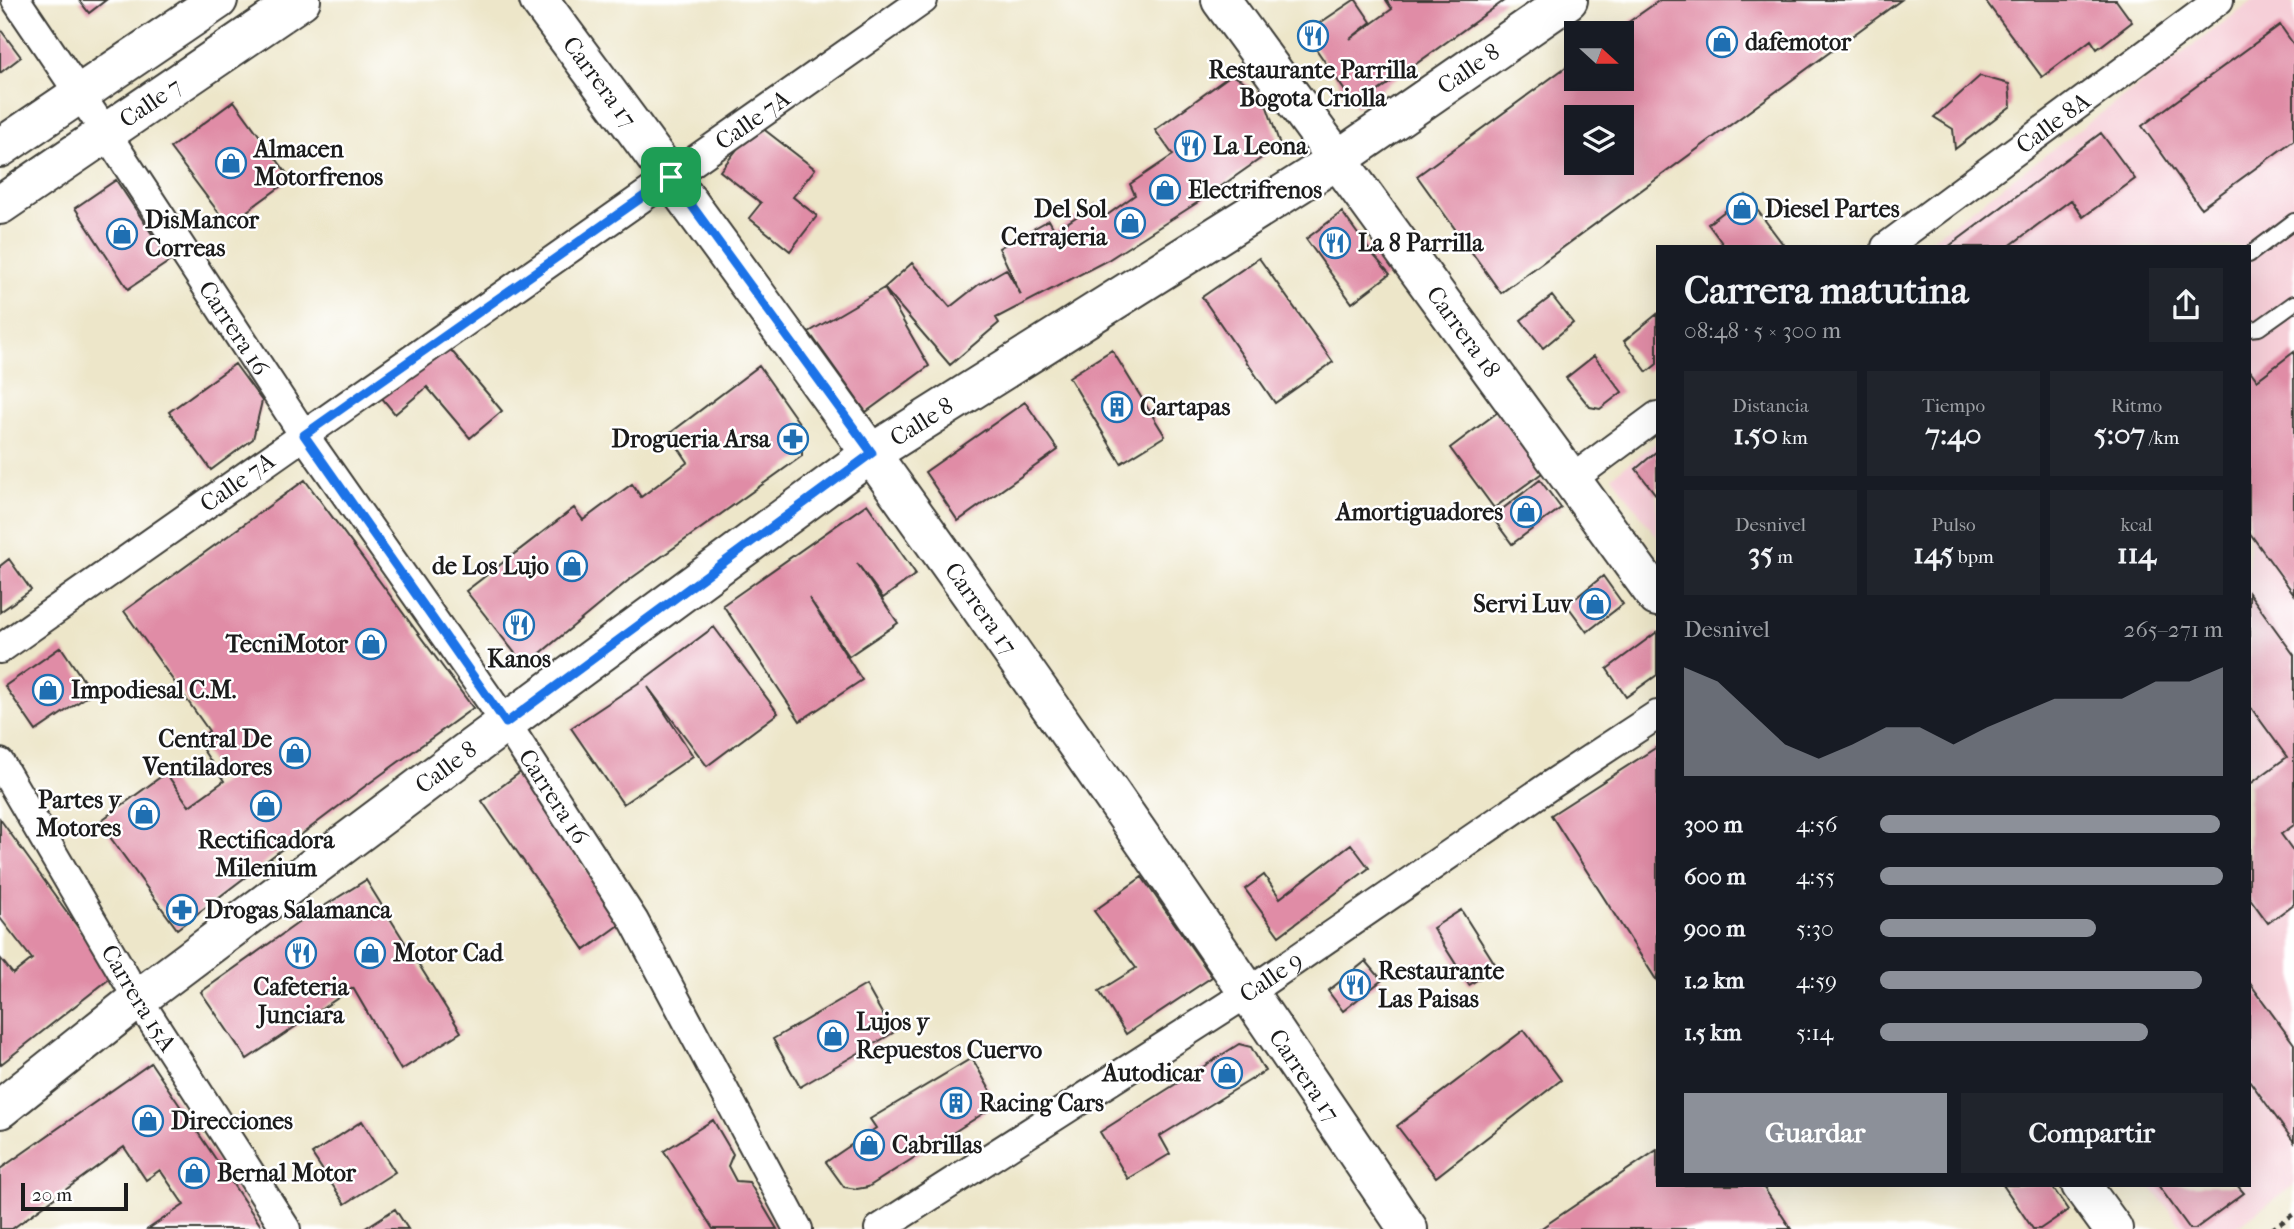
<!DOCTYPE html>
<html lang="es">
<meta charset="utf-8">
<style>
:root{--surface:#171b24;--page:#20242c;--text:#f1f3f6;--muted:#9ea1a6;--accent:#8c9099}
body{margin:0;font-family:"IM FELL French Canon",serif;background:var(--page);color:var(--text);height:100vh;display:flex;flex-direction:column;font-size:26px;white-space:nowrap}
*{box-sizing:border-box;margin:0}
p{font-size:23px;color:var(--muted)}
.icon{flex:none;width:38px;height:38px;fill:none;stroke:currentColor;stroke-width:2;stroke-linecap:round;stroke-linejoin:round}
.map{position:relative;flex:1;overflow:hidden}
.sheet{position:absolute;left:1656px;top:245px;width:595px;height:942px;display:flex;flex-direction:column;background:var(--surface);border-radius:0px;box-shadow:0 7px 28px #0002}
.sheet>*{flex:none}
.needle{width:46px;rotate:111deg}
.fabs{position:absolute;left:1564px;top:21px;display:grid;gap:14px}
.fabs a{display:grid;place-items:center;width:70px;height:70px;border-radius:0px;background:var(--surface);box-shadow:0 7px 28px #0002;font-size:35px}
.scale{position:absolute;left:21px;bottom:18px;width:107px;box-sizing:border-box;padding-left:7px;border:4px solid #1c1c1c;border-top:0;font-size:19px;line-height:24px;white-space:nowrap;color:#1c1c1c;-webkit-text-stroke:5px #fff;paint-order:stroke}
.pin{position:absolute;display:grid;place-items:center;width:60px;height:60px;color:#fff;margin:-30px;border-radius:14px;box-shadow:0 4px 10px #0006}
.round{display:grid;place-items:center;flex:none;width:74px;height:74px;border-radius:0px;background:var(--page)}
.overview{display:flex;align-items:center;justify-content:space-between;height:119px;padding:0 28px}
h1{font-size:38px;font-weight:700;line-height:52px}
.metrics{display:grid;grid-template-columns:repeat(3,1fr);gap:10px;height:119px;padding:7px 28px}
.metrics div{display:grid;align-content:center;border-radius:0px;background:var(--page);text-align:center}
.metrics b{font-size:30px;font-weight:700}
.metrics small{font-size:19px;font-weight:400}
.metrics p{font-size:19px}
.chart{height:196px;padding:14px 28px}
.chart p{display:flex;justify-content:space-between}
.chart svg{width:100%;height:126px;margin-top:7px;fill:var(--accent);opacity:.7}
.action{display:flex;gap:14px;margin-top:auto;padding:14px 28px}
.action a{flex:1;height:80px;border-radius:0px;background:var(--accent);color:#fff;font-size:28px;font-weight:700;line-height:80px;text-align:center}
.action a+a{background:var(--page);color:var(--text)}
ul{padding:0 28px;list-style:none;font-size:23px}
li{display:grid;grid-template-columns:112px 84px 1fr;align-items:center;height:52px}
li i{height:18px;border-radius:9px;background:var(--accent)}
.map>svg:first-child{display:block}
.built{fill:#f6cfd8}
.building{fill:#e08ca6;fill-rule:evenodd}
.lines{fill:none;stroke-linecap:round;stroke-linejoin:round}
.lane-casing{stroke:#3b3a36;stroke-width:18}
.street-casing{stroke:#3b3a36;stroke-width:32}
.secondary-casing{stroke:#3b3a36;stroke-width:42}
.path{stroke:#3b3a36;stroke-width:4.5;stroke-dasharray:5 5;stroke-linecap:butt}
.lane{stroke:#fff;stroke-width:14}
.street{stroke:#fff;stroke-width:28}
.secondary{stroke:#fff;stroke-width:38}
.route-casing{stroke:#fff;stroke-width:14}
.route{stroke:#1a73e8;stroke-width:9}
.labels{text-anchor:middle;stroke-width:5;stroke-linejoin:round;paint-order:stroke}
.poi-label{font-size:24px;font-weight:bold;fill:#1c1c1c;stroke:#fff;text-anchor:start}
.street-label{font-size:24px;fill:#1c1c1c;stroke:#fff}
</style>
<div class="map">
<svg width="2294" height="1229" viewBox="0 0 2294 1229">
<rect width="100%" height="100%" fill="#fff"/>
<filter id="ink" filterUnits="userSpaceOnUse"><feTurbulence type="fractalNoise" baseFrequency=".0143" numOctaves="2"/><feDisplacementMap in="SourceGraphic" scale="14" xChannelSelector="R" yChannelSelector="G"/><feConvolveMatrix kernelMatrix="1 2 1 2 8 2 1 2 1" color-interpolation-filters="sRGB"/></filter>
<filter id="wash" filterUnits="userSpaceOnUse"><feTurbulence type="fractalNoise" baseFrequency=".00686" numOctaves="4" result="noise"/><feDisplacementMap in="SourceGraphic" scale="28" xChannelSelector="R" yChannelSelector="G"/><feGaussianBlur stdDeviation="1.57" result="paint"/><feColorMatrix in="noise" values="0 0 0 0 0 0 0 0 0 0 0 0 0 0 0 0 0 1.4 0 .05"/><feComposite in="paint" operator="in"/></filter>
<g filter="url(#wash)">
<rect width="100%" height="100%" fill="#ede6c9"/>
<path class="built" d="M2254,0h36l4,5v1180l-60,44h-50l-34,-44h99v-938h-328z
M1657,442v95l-45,-61z"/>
<g id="blocks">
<path class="building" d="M79,0h27l-17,13z
M1354,0h2l15,22 -21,17 42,-30 -6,-9h119l-149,107 -51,-74z
M1660,0h241l-400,293 -84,-117 160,-117v20h45v-46h-9zM1577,117h45v46h-45z
M1985,0h131l16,22 -35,27 -6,-9 -49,37z
M2280,25l14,20v95l-93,68 -59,-82z
M0,29l21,28 -21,16z
M1231,75l11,5 22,18 16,47 -77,54 -95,61 -112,58 3,5 -49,42 -66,-77 28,-25 38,44 28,-22 28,-16 15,26 -22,-47 50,-28 6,11 39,-26 9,13 32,-23 -5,-11 43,-29 -18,-25z
M1980,76l29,8 2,22 -56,43 -2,-20 -19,-12z
M234,101l57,78 -63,46 -58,-77z
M757,124l58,45 -22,28 24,19 -27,35 -41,-33 12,-15 -41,-32z
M2101,133l34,46 -52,38 -12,-17 -63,47h-60z
M116,180l54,81 -42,28 -53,-81z
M1746,195l39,52h-60l-17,-23z
M1342,212l28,39 20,23 -38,29 -46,-64z
M1259,258l74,104 -58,41 -73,-106z
M884,288l45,78 -63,46 -57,-80z
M1552,296l21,27 -30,25 -22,-28z
M1657,314v50l-10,8 -23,-31z
M445,343l57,68 -32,27 -43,-51 -32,27 -14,-17z
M1112,350l53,86 -44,27 -52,-86z
M2294,352v242l-45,-62v-163l8,11z
M1594,356l28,36 -22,17 -10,-2 -24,-29z
M235,364l27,37 -9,38 -42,31 -42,-58z
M759,366l43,61v29l-173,124 -104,86 -59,-75 108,-83 9,12 49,-36 9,13 47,-35 -19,-28z
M1025,402l33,48 -100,71 -33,-49z
M1498,412l44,61 -48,35 -44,-60z
M1657,451v45l-21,-27z
M305,480l168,228 -109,79 -187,142 -78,-107 67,-49 23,33 35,-25 -27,-40 12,-10 -85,-120z
M1540,480l21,28 -49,36 -20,-27z
M867,504l49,70 -33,24 -26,-35 41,60 -49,33 -40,-58 53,82 -62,41 -77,-116z
M9,559l22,31 -31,22v-46z
M1603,576l20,28 -36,28 -20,-27z
M2249,593l45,62v170l-13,9 13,18v52l-26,19 -19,-26v-112l38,-28 -38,-52z
M714,627l64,86 -71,53 -59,-79 45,69 -70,48 -52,-76 72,-48z
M1657,632v43l-31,22 -19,-28z
M61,647l31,46 -56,38 -31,-45z
M1657,747v234l-106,-166z
M522,771l99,153 -36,26 -103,-149z
M0,819l113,157 -113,89v-107l13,16 19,-15 -32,-41z
M1351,844l18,24 -90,68 -34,-47 19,-14 16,23z
M1142,877l70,100 -86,57 -27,-43 37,-23 -42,-57z
M366,880l95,152 -60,38 -48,-82 -106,71 -46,-67 104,-74z
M1461,910l36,57 -28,18 -36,-57z
M1366,961l16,19 -39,31 -15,-20z
M2249,982l45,62v98l-45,-62z
M866,985l27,48 -93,54 -27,-48z
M1524,1030l37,50 -125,97 -39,-51z
M1239,1044l12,3 14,24 -105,65 10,18 -42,25 -28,-47z
M972,1058l26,46 -130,83 -11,2 -13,-2 -18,-25 50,-34 -6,-9z
M151,1063l112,166h-115l36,-24 -24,-35 -14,10 -22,-33 -112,82h-12v-60z
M713,1120l20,34 -5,12 8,15 13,1 28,47h-64l-49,-78z
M362,1121l33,51 -50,32 -33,-50z
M1657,1150v35h105l29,44h-251z
M2003,1185h48l17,25 -28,19h-7z
M2158,1185h79l7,8 -49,36h-5z
M395,1209l13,20h-44z"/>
</g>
</g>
<g filter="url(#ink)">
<use href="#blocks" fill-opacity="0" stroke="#3b3a36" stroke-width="2"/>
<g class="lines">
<g class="lane-casing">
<path id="lane" d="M2249,255l45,-34
M2249,329l10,-1 35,-25"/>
</g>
<g class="street-casing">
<g id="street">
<path id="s1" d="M16,0l90,133 198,302 202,288 128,198 164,308"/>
<path id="s2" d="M1886,247l333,-247"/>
<path d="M1572,479l85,-63"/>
<path id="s3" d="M0,649l923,-649"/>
<path id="s4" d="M0,763l138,236 148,230"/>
<path id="s5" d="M879,1229l370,-237 300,-206 108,-71"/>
</g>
</g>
<g class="secondary-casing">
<g id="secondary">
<path id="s6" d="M539,0c300,402 590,812 869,1229"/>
<path id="s7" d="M1221,0l436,597"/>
<path d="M0,148l218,-148"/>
<path id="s8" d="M0,205l301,-205"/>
<path id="s9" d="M0,1109l138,-110 327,-246 407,-300 465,-293 231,-160"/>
<path d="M2081,1185l32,44"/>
</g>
</g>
<path class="path" d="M2272,1229l22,-15"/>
<use href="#lane" class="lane"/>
<use href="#street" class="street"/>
<use href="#secondary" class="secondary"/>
</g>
</g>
<g class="lines" filter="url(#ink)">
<g class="route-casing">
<path id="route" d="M671,177l201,276 -366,270 -202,-288z"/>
</g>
<use href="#route" class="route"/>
</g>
<defs>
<g id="restaurant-ring" transform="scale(1.575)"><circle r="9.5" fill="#fff" stroke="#1f6fb2" stroke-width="1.5"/><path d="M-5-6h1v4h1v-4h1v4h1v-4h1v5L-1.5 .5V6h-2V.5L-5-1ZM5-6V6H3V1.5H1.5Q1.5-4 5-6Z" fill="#1f6fb2"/></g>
<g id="shop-ring" transform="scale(1.575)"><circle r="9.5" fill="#fff" stroke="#1f6fb2" stroke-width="1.5"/><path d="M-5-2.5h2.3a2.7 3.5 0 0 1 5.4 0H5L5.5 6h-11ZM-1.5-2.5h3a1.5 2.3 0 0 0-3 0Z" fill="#1f6fb2"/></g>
<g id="building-ring" transform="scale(1.575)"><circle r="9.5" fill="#fff" stroke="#1f6fb2" stroke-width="1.5"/><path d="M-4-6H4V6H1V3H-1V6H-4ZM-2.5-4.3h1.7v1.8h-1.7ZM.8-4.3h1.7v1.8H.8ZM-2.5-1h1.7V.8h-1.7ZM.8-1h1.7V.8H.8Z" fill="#1f6fb2"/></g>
<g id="pharmacy-ring" transform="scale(1.575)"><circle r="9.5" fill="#fff" stroke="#1f6fb2" stroke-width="1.5"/><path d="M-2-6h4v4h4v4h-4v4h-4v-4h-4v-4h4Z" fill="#1f6fb2"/></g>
</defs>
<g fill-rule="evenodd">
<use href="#restaurant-ring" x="1313" y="36"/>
<use href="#shop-ring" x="1722" y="42"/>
<use href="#restaurant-ring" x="1190" y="146"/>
<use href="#shop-ring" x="231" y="163"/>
<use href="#shop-ring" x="1165" y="190"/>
<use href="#shop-ring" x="1742" y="209"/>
<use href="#shop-ring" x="1130" y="223"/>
<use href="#shop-ring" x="122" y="234"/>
<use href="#restaurant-ring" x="1335" y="243"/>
<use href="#building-ring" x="1117" y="407"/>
<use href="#pharmacy-ring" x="793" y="439"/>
<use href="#shop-ring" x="1526" y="512"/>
<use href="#shop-ring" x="572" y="566"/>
<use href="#shop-ring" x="1595" y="604"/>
<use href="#restaurant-ring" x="519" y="625"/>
<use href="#shop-ring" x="371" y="644"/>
<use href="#shop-ring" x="48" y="690"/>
<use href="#shop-ring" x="295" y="753"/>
<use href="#shop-ring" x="266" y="806"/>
<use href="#shop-ring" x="144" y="814"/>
<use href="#pharmacy-ring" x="182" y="910"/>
<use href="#restaurant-ring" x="301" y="953"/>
<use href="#shop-ring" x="370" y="953"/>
<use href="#restaurant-ring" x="1355" y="985"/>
<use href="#shop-ring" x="833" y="1036"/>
<use href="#shop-ring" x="1227" y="1073"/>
<use href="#building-ring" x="956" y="1103"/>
<use href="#shop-ring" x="148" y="1121"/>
<use href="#shop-ring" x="869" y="1145"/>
<use href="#shop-ring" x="194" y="1173"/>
</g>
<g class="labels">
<g class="poi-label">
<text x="1745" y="50">dafemotor</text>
<text x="1313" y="78" text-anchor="middle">Restaurante Parrilla<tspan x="1313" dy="28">Bogota Criolla</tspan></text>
<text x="1213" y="154">La Leona</text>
<text x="254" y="157">Almacen<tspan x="254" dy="28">Motorfrenos</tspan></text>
<text x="1188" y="198">Electrifrenos</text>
<text x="1107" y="217" text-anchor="end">Del Sol<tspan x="1107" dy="28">Cerrajeria</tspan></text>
<text x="1765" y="217">Diesel Partes</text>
<text x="145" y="228">DisMancor<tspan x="145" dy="28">Correas</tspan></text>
<text x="1358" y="251">La 8 Parrilla</text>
<text x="1140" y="415">Cartapas</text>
<text x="770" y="447" text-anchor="end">Drogueria Arsa</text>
<text x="1503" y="520" text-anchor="end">Amortiguadores</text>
<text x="549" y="574" text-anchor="end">de Los Lujo</text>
<text x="1572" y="612" text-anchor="end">Servi Luv</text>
<text x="348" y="652" text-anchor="end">TecniMotor</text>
<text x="519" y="667" text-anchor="middle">Kanos</text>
<text x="71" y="698">Impodiesal C.M.</text>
<text x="272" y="747" text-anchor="end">Central De<tspan x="272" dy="28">Ventiladores</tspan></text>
<text x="121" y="808" text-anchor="end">Partes y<tspan x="121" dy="28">Motores</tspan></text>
<text x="266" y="848" text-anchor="middle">Rectificadora<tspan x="266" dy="28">Milenium</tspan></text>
<text x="205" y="918">Drogas Salamanca</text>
<text x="393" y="961">Motor Cad</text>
<text x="1378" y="979">Restaurante<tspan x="1378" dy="28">Las Paisas</tspan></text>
<text x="301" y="995" text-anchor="middle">Cafeteria<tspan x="301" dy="28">Junciara</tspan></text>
<text x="856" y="1030">Lujos y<tspan x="856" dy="28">Repuestos Cuervo</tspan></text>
<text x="1204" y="1081" text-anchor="end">Autodicar</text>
<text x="979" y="1111">Racing Cars</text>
<text x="171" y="1129">Direcciones</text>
<text x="892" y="1153">Cabrillas</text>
<text x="217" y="1181">Bernal Motor</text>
</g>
<g class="street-label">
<text dy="8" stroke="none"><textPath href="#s9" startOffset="1801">Calle 8</textPath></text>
<text dy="8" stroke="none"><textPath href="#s6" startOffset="102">Carrera 17</textPath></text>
<text dy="8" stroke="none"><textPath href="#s8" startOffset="182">Calle 7</textPath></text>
<text dy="8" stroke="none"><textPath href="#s3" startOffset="920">Calle 7A</textPath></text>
<text dy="8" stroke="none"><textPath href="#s2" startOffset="208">Calle 8A</textPath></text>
<text dy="8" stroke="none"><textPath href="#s1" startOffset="394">Carrera 16</textPath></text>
<text dy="8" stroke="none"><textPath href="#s7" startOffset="411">Carrera 18</textPath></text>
<text dy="8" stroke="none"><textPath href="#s9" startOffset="1150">Calle 8</textPath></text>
<text dy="8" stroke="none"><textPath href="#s3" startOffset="290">Calle 7A</textPath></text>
<text dy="8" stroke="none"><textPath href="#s6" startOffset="752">Carrera 17</textPath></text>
<text dy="8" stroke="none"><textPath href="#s9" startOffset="562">Calle 8</textPath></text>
<text dy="8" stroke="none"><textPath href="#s1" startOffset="961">Carrera 16</textPath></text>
<text dy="8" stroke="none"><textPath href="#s5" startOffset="466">Calle 9</textPath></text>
<text dy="8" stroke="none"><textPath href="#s4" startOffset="273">Carrera 15A</textPath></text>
<text dy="8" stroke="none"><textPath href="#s6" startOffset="1320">Carrera 17</textPath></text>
</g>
</g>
</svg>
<div class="fabs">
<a><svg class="needle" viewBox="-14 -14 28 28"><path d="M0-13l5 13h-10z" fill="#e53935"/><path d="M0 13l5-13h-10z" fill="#9ea1a6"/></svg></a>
<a><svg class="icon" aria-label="layers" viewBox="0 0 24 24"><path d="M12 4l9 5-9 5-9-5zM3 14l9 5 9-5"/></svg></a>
</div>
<div class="scale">20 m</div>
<div class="pin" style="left:671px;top:177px;background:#1e9e55"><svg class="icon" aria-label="arrive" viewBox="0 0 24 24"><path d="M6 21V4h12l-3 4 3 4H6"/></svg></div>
<section class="sheet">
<div class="overview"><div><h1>Carrera matutina</h1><p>08:48 · 5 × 300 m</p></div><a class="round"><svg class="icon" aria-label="share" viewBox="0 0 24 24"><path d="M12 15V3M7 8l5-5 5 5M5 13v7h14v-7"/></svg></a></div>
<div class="metrics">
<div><p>Distancia</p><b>1.50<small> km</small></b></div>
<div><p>Tiempo</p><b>7:40</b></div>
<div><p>Ritmo</p><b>5:07<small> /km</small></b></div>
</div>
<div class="metrics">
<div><p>Desnivel</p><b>35<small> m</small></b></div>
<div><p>Pulso</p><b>145<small> bpm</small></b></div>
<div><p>kcal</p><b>114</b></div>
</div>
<div class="chart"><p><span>Desnivel</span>265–271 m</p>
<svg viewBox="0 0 160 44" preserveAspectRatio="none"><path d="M0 44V6L10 11L20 22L30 33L40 38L50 33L60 27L70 27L80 33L90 27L100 22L110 17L120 17L130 17L140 11L150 11L160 6V44z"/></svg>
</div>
<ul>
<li><b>300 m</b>4:56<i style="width:99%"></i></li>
<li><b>600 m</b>4:55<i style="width:100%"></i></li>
<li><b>900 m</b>5:30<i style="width:63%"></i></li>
<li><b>1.2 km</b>4:59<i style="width:94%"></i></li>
<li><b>1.5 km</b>5:14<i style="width:78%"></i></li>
</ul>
<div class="action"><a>Guardar</a><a>Compartir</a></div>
</section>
</div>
